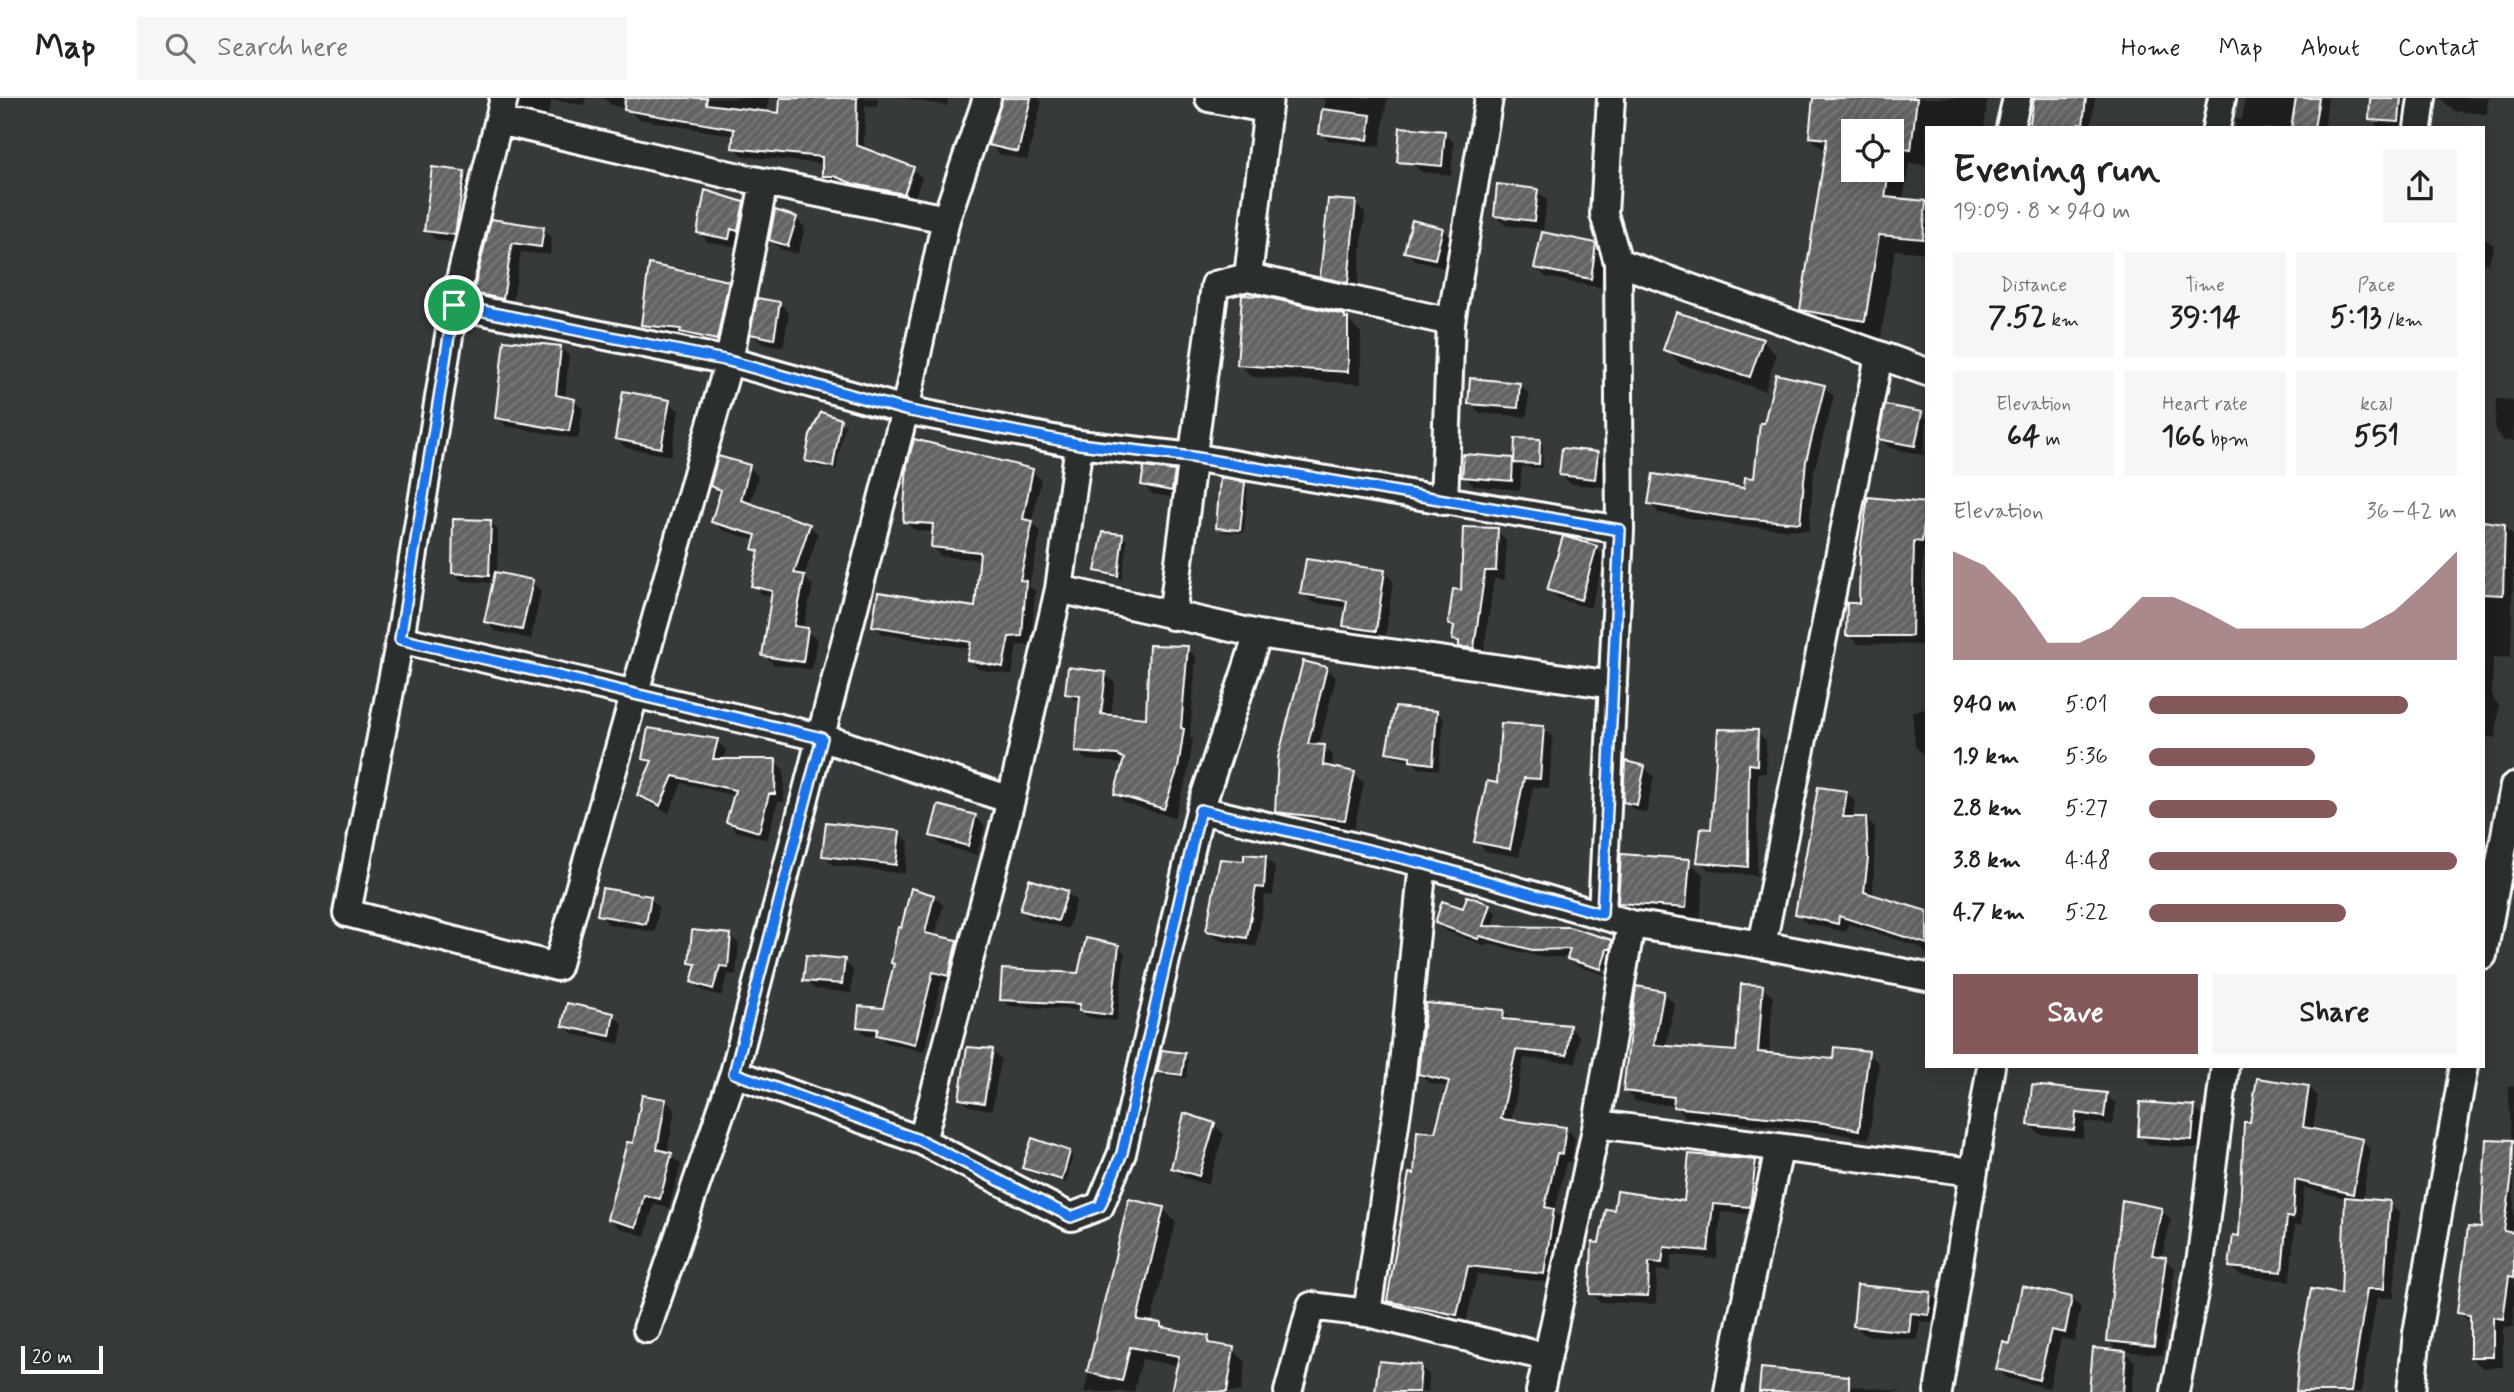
<!DOCTYPE html>
<meta charset="utf-8">
<style>
:root{--surface:#fff;--page:#f6f6f6;--text:#222;--muted:#767676;--line:#e0e0e0;--accent:#85585c}
body{margin:0;font-family:Mynerve,sans-serif;background:var(--page);color:var(--text);height:100vh;display:flex;flex-direction:column;font-size:26px;white-space:nowrap}
*{box-sizing:border-box;margin:0}
p{font-size:23px;color:var(--muted)}
.icon{flex:none;width:38px;height:38px;fill:none;stroke:currentColor;stroke-width:2;stroke-linecap:round;stroke-linejoin:round}
.map{position:relative;flex:1;overflow:hidden}
.drawer{position:absolute;left:1925px;top:28px;width:560px;height:942px;display:flex;flex-direction:column;background:var(--surface);border-radius:0px;box-shadow:0 4px 18px #0003}
.drawer>*{flex:none}
.controls{position:absolute;left:1841px;top:21px;display:grid;gap:14px}
.controls a{display:grid;place-items:center;width:63px;height:63px;border-radius:0px;background:var(--surface);box-shadow:0 4px 18px #0003;font-size:35px}
.scale{position:absolute;left:21px;bottom:18px;width:82px;box-sizing:border-box;padding-left:7px;border:4px solid #fff;border-top:0;font-size:19px;line-height:24px;white-space:nowrap;color:#fff;-webkit-text-stroke:5px #2a2d2e;paint-order:stroke}
.pin{position:absolute;display:grid;place-items:center;width:60px;height:60px;color:#fff;margin:-30px;border:4px solid #fff;border-radius:50%;box-shadow:0 2px 7px #0007}
.round{display:grid;place-items:center;flex:none;width:74px;height:74px;border-radius:0px;background:var(--page)}
.headline{display:flex;align-items:center;justify-content:space-between;height:119px;padding:0 28px}
h1{font-size:38px;font-weight:800;line-height:52px}
.metrics{display:grid;grid-template-columns:repeat(3,1fr);gap:10px;height:119px;padding:7px 28px}
.metrics div{display:grid;align-content:center;border-radius:0px;background:var(--page);text-align:center}
.metrics b{font-size:30px;font-weight:800}
.metrics small{font-size:19px;font-weight:400}
.metrics p{font-size:19px}
.chart{height:196px;padding:14px 28px}
.chart p{display:flex;justify-content:space-between}
.chart svg{width:100%;height:126px;margin-top:7px;fill:var(--accent);opacity:.7}
.button{display:flex;gap:14px;margin-top:auto;padding:14px 28px}
.button a{flex:1;height:80px;border-radius:0px;background:var(--accent);color:#fff;font-size:28px;font-weight:800;line-height:80px;text-align:center}
.button a+a{background:var(--page);color:var(--text)}
ul{padding:0 28px;list-style:none;font-size:23px}
li{display:grid;grid-template-columns:112px 84px 1fr;align-items:center;height:52px}
li i{height:18px;border-radius:9px;background:var(--accent)}
header{display:flex;align-items:center;gap:42px;box-sizing:border-box;height:98px;padding:0 35px;background:var(--surface);border-bottom:2px solid var(--line)}
header strong{font-size:33px}
nav{display:flex;gap:38px;margin-inline-start:auto;font-size:24px}
.search{width:490px;height:63px;background:var(--page);display:flex;align-items:center;gap:18px;box-sizing:border-box;padding:0 24px;border-radius:0px;color:var(--muted);font-size:26px}
.map>svg:first-child{display:block}
.shadow{fill:#0007;fill-rule:evenodd}
.building{fill:url(#building-hatch);stroke:#fff;stroke-width:2}
.lines{fill:none;stroke-linecap:round;stroke-linejoin:round}
.minor-casing{stroke:#fff;stroke-width:32}
.minor{stroke:#2a2d2e;stroke-width:26}
.route-casing{stroke:#fff;stroke-width:14}
.route{stroke:#1a73e8;stroke-width:9}
</style>
<header>
<strong>Map</strong>
<div class="search"><svg class="icon" aria-label="search" viewBox="0 0 24 24"><circle cx="10" cy="10" r="6"/><path d="M15 15l6 6"/></svg>Search here</div>
<nav><a>Home</a><a>Map</a><a>About</a><a>Contact</a></nav>
</header>
<div class="map">
<svg width="2514" height="1294" viewBox="0 0 2514 1294">
<defs>
<pattern id="building-hatch" width="6" height="6" patternUnits="userSpaceOnUse" patternTransform="scale(1.75)"><rect width="6" height="6" fill="#636465"/><path d="M-1 1l2-2M0 6l6-6M5 7l2-2" fill="none" stroke="#7a7b7c"/></pattern>
</defs>
<rect width="100%" height="100%" fill="#373a3b"/>
<filter id="ink" filterUnits="userSpaceOnUse"><feTurbulence type="fractalNoise" baseFrequency=".0143" numOctaves="2"/><feDisplacementMap in="SourceGraphic" scale="14" xChannelSelector="R" yChannelSelector="G"/><feConvolveMatrix kernelMatrix="1 2 1 2 8 2 1 2 1" color-interpolation-filters="sRGB"/></filter>
<g filter="url(#ink)">
<path class="shadow" d="M520,0h66l-2,7 -32,-5 -6,21 -17,-5 -9,-9z
M604,0h165l-4,25 69,-25h44l-1,9 -12,-2 -1,45 49,19 9,9 -9,24 -48,-9 -21,-8 -12,-1 -9,-9v-11l-80,-8 -9,-9 1,-11 -97,-17 -10,-10 -17,-4z
M904,0h44l-1,8z
M1003,0h35l4,4 -15,58 -28,-6 -9,-10z
M1316,0h71l-7,49 -52,-7 -8,-7 5,-34z
M1815,0h173l-4,30h-57v37l-18,-2 -6,38 24,3v49l-32,-3 -14,87 -63,-11 -17,-17 25,-157 -16,-15zM1853,33h39v39h-39z
M2036,0h59l-4,30h-63l4,-5z
M2245,0h83l-3,26 4,4h-93v-9h6z
M2372,0h39l-3,30h-29l-9,-9z
M2440,0h48l-1,16 -33,-3z
M1444,35l10,10 -3,32 -30,-3 -10,-10z
M464,74l9,10 -9,62 -28,-4 -10,-10z
M1537,93l10,9 -4,30 -38,-5 -9,-9z
M743,105l10,10 -6,27 -7,-3 -2,10 -30,-5 -9,-9z
M1355,105l10,10 -8,78 -25,-5 -10,-10z
M796,120l9,10 -7,26 -18,-5 -9,-9z
M492,123l51,8 9,9 -2,17 -29,-3 -9,55 -28,-5 -9,-10z
M1442,131l10,10 -7,29 -29,-7 -10,-9z
M2483,139l11,9 -6,18 -5,-1z
M1595,146l10,10 -5,34 -54,-11 -10,-9z
M728,184l9,10 -11,56 -38,-10 -36,-5 -9,-9z
M780,205l9,10 -6,34 -21,-4 -10,-9z
M1344,218l17,17v51l-109,-7 -13,-13z
M1762,242l14,15 -11,36 -85,-27 -15,-15z
M560,249l9,9 -4,43 9,1 9,9 -5,30 -72,-13 -9,-9z
M1520,286l9,10 -2,23 -48,-4 -9,-10z
M1824,289l10,9 -20,75 -5,60 -71,-5 -79,-13 -9,-10 95,-13z
M2496,301l18,1v41h-10l-9,-10z
M670,304l9,9 -8,45 -45,-8 -10,-10z
M1921,316l6,5 -3,36 -34,-7 -10,-9z
M840,323l5,4 -9,45 -25,-5 -4,-4z
M1517,342h22l4,5 -1,23 -20,-1 -2,23 -46,-4 -10,-10 49,-16 3,4z
M1597,355l10,10 -3,24 -33,-3 -10,-9z
M749,369l9,9 -8,29 59,20 9,9 -14,43 9,9 -10,43 14,10 -5,31 -39,-6 -9,-9 9,-58 -11,-3 -9,-9 7,-31 -6,-6 3,-7 -35,-11 -9,-9 8,-26 -9,-9z
M1032,372l9,10 -9,42 9,10 -12,54 6,5 -4,54h-14l-5,30 -34,-6 -9,-9 2,-11 -88,-15 -9,-9 102,-15 5,-50 -40,-4 -9,-9 2,-15 -20,-2 -9,-9z
M1174,375l10,9 -3,17 -29,-5 -9,-9z
M1244,386l4,4 -4,45 -22,-1 -4,-5z
M1925,407l2,45h-4l-2,95 -63,-1 -10,-9 13,-30z
M490,424l8,8 -1,44 35,8 9,9 -10,48 -36,-8 -9,-10 8,-38 -32,-2 -9,-8z
M2483,425l21,2 10,11 -3,122 -18,-1 -1,41 7,7 -3,33 -13,-2z
M1497,432l9,10 -1,40 -11,-1 -11,78 -13,-2 -16,-16 1,-10 -5,-5 12,-32z
M1122,438l5,4 -5,39 -21,-4 -5,-5z
M1596,450l10,9 -16,51 -31,-9 -10,-9z
M1384,473l9,10 -8,59 -30,-5 -10,-9 3,-18 -36,-6 -10,-9z
M1187,550l9,9 -6,80 3,3 -6,38 -13,40 -49,-15 -9,-9 9,-30 -39,-4 -9,-9 4,-48 -15,-10 39,-19 10,9 -4,34 37,3z
M1304,565l23,6 9,9 -17,68 5,1 9,9 -1,13 22,5 10,9 -10,46 -67,-8 -10,-10z
M1927,611v46h-3l-9,-9 -3,-35z
M1437,614l7,7 -5,51 -20,-2 -7,-7 -17,-3 -7,-7z
M1544,630l9,10 -4,50 -16,-1 -14,70 -33,-6 -10,-10 22,-56z
M1757,634l9,9v32h-8l-1,103 -48,-6 -10,-9z
M717,643l9,9 -3,11h52l9,9v32h-6l-11,38 -31,-9 -8,-9 7,-26 -53,-13 -13,30 -21,-10 -9,-8 13,-29 -8,-8z
M1645,669l9,10 -8,36 -12,-3 -9,-9z
M1846,694l9,9 -2,18h13l9,9 -2,68 54,17v42l-7,-8 -72,-23 -2,8 -40,-9 -9,-9z
M975,718l10,10 -8,29 -36,-10 -9,-10z
M899,735l10,9 -4,32 -72,-9 -9,-10z
M1265,759l10,10 -2,29 -8,-1 -9,52 -38,-7 -10,-10z
M1689,763l15,15 -4,46 -66,-5 -14,-15z
M1067,794l9,9 -8,28 -37,-10 -9,-10z
M934,798l9,9 -8,32 21,5 10,9 -8,33 -16,-4 -18,72 -37,-9 -6,-6 -14,-1 -9,-9 26,-17z
M650,800l9,9 -4,25 -47,-8 -9,-10z
M1468,801l21,7 8,8 -4,14 118,14 8,8 -10,26 -32,-10 -7,-9h-29l-54,-14 -1,3 -41,-15 -8,-8 27,-12zM1576,862l34,10 -1,4 -33,-11z
M730,838l9,8 -3,31 -8,-1 -7,22 -20,-6 -8,-8 4,-13 -6,-7z
M1118,849l7,6 -8,68 -30,-4 -7,-7 -71,-4 -7,-7 78,-24z
M844,863l9,9 -2,23 -36,-4 -10,-9z
M1762,889l11,10 -4,58 65,6 34,-8 11,10 -10,76 -33,-6 -150,-16 -11,-11 -39,-5 -11,-10 38,-98 11,10 -8,44 72,6z
M1503,913l9,9 57,7 10,9 -3,27 -52,-5 -13,64 54,6 10,10 -4,24h-5l-11,50 7,8 -9,63 -76,-9 -11,49 -68,-14 -9,-9 26,-124 22,-42 12,-47 -20,-4 -9,-9z
M613,917l10,9 -4,20 -46,-10 -9,-9z
M993,953l8,8 -9,51 -23,-4 -8,-8z
M1184,957l4,4 -2,19 -23,-3 -4,-4z
M2514,987v242h-11v40l-21,1 -11,-11v-33l-12,-12 53,-171 -4,-55z
M2309,989l9,9 -5,34 49,11 9,9 -9,50 27,3 10,10 -5,85h-17l-16,94h-64l46,-95 4,-99 -43,-10 -3,38 -6,-1 -5,56 -50,-6 -9,-9 9,-28 11,-114z
M2106,997l10,9 -3,21 -28,-3 -2,16 -44,-4 -9,-10z
M666,1003l9,9 -8,44 14,10 -12,44 -15,-4 -9,32 -26,-8 -10,-9 25,-74z
M2194,1010l10,9 -3,32 -52,-4 -9,-10z
M1214,1026l10,10 -16,51 -25,-8 -10,-10z
M1069,1054l4,4 -7,27 -38,-11 -4,-5z
M1755,1064l9,9 -6,44 -37,-3 -4,47 -45,-4 -2,16 -13,-1 -1,34 -56,-2 -9,-9 10,-48 14,-33 71,-9z
M1130,1103l33,8 13,13 -25,101 10,1 5,5 42,8 9,9 16,3 13,13 -5,30h-68l6,-26 -37,-7 -8,33h-50z
M2161,1112l10,9 -9,39 13,10 -12,87 -39,-4 11,11 -3,30h-41l29,-40 -11,-11z
M1930,1195l9,10 -1,20 -18,-2 -2,19 -53,-5 -10,-9z
M2071,1200l10,10 -7,33 -13,-3 -12,50 -42,-10 -9,-9 13,-23z
M1420,1268l9,9 -1,17h-51z
M1823,1285l78,8 1,1h-142z"/>
<path class="building" d="M625,0h82l-1,6 73,9 1,-15h77l-1,47 58,22 -10,27 -50,-10 -20,-8h-12v-19l-90,-9 2,-19 -110,-19z
M1002,0h29l-13,54 -30,-7z
M1813,0h104l-6,52 -18,-3 -1,6v-22h-39v39h36l-4,27 41,4 -3,38 -44,-4 -14,86 -65,-11 27,-171 -18,-2z
M2034,0h52l-3,27 -4,-1v4h-50z
M2296,0h23l-5,30h-23z
M2370,0h31l-2,24 -30,-2z
M1322,11l49,6 -3,25 -49,-6z
M1400,29l45,4 -3,35 -45,-4z
M432,69l33,4 -10,64 -31,-4z
M1497,86l41,5 -4,32 -40,-5z
M705,92l39,12 -6,29 -7,-2 -2,10 -32,-6z
M1328,101l28,2 -8,82 -28,-6z
M775,112l22,7 -9,29 -19,-6z
M491,121l53,8 -3,20 -29,-4 -9,56 -30,-6z
M1412,122l31,8 -8,31 -31,-7z
M1542,134l54,11 -5,36 -57,-11z
M649,166l80,17 -12,59 -37,-8 1,-3 -40,-4z
M1242,197l19,1 84,19v3h3v54l-111,-7z
M757,200l23,4 -6,37 -24,-5z
M1676,214l87,27 -13,38 -87,-27z
M504,242l57,6 -5,49 19,4 -6,32 -74,-13z
M1776,276l49,11 -19,76 -6,62 -73,-6 -79,-13 5,-30 91,14 1,-11 9,1 6,-55h4z
M1470,280l50,5 -2,25 -50,-4z
M623,293l47,9 -9,48 -46,-9z
M1885,307l37,7 -7,34 -37,-7z
M821,314l20,7 -8,48 -28,-6 5,-26z
M1515,340l25,1 -1,25 -25,-1z
M914,341l119,30 -10,50 10,2 -13,59 6,1 -4,55 -13,1 -6,30 -36,-7 4,-18 -99,-16 6,-34 97,15 5,-55 -49,-5 2,-23 -30,-2 4,-57z
M1562,350l36,4 -3,27 -36,-4z
M1464,356l49,4 -1,23 -50,-4z
M718,358l32,9 -9,35 69,24 -16,49 11,2 -11,51 14,2 -5,34 -41,-6 10,-65 -21,-5 8,-35 -7,-2 4,-14 -45,-13 10,-32 -11,-4z
M1144,369l31,4 -3,20 -31,-6z
M1220,380l25,4 -5,48 -24,-2z
M1868,399l58,6 -4,39 -8,-1 -2,95h-66l1,-33h12l1,-51z
M453,421l38,1 -2,56 -37,-3z
M2483,423l22,3 -2,71 -20,-1z
M1463,429l35,1 -2,43h-11l-11,77 -15,-1v-6l-7,-1 2,-14 -6,-2 5,-35 8,1z
M1103,434l20,2 -5,42 -23,-5z
M1563,438l34,10 -16,54 -34,-10z
M1306,461l79,11 -9,61 -33,-5 4,-25 -47,-7z
M495,474l38,8 -11,50 -38,-8z
M1149,547l39,1 -7,82 3,1 -6,39 -14,41 -50,-15 10,-35 -6,-4 -43,-3 5,-56 -15,-2 3,-27 38,5 -5,42 45,4z
M1303,563l24,6 -19,77 17,1 -2,20 32,7 -10,48 -70,-8 3,-54z
M1395,609l42,4 -4,53 -23,-3v-5l-24,-4z
M1501,625l43,3 -4,53 -16,-1 -14,71 -36,-7 13,-61 10,2z
M648,630l70,11 -5,20h63l-1,35h-6l-10,38 -33,-10 9,-32 -62,-14 -13,30 -23,-11 15,-34 -10,-2z
M1718,631l40,1 -1,35 -8,-1 -1,103 -51,-5 4,-34 10,1z
M1625,663l20,5 -8,39 -14,-3z
M1818,689l29,4 -4,26h23l2,41 -4,34 63,19v33l-88,-28 -1,8 -43,-10z
M938,707l38,10 -8,31 -38,-10z
M826,724l74,9 -4,34 -74,-9z
M1244,756l22,2 -2,32 -8,-1 -9,51 -41,-7 14,-72 24,2z
M1621,756l69,5 -4,49 -68,-5z
M1029,781l39,12 -10,30 -38,-11z
M602,790l49,8 -5,28 -49,-9z
M911,790l23,7 -9,38 32,7 -8,36 -16,-4 -18,72 -39,-9 2,-6 -21,-2 2,-21 24,2 11,-44 -3,-1 7,-36 3,1z
M1467,798l23,8 -7,22 86,1 43,13 -1,9h-4l-6,20 -34,-10 3,-10 -38,1 -52,-14 -2,3 -43,-16 7,-22 21,7z
M692,832l39,4 -3,33 -8,-1 -7,23 -22,-7 5,-18 -7,-1z
M1086,840l33,7 -8,70 -32,-4 1,-7 -80,-4 2,-31 76,4z
M806,857l39,4 -3,25 -39,-3z
M1741,886l22,1 -5,67 75,7 1,-12 35,4 -10,79 -35,-7 -151,-16 1,-10 -51,-6 13,-105 28,5 -10,54 82,6z
M567,905l47,10 -4,23 -48,-10z
M1426,905l78,7 -1,9 67,6 -3,30 -51,-5 -15,69 65,8 -4,27 -5,-1 -12,54 9,2 -10,65 -76,-8 -11,49 -70,-14 22,-128 5,1 3,-43 18,1 14,-51 -31,-7z
M967,949l26,2 -9,54 -25,-4z
M1162,952l23,3 -3,22 -25,-3z
M2257,980l52,8 -6,41 60,12 -10,55 -58,-14 -2,38 -6,-1 -5,55 -53,-5 4,-32 6,1 5,-114h6z
M2032,987l75,8 -3,24 -28,-4 -2,17 -46,-5z
M642,997l24,4 -9,50 15,4 -12,46 -16,-4 -8,32 -29,-8 20,-77 6,1z
M2140,1004l55,4 -3,34 -54,-4z
M1184,1015l31,10 -16,53 -28,-8z
M1032,1040l38,13 -8,29 -40,-12z
M2486,1041l27,1 -1,35 -8,56 10,2v44l-5,-1 -6,43 -10,-2v40h-23v-42l-13,-2 11,-86 13,1z
M1689,1056l67,6 -6,47 -37,-3 -5,47 -44,-4 -2,16 -13,-1 -1,34 -58,-2 2,-52 7,1 7,-34 8,1 3,-19 67,10z
M2345,1099l45,4 -6,88h-17l-16,103h-55l3,-36 12,-67 30,5z
M1129,1101l35,8 -27,113 24,3v4l48,9 -1,7 26,4 -7,45h-56l8,-36 -49,-9 -8,34 -35,-9z
M2122,1102l40,8 -10,47 14,2 -12,89 -47,-5z
M1857,1187l74,7 -2,23 -18,-2 -2,19 -56,-6z
M2022,1188l50,11 -7,36 -14,-3 -12,50 -43,-11 7,-27 7,2z
M2093,1250l33,3 -3,41h-34z
M1379,1263l42,4 -2,27h-44z
M1761,1270l88,8v16h-90z"/>
<g class="lines">
<g class="minor-casing">
<path id="minor" d="M504,0l-50,207 -54,334 -53,274 210,54 172,-606 35,-179
M1209,0l57,11
M1269,0l-21,179 203,45
M499,23l240,56 207,42
M2010,30l7,-30
M2216,30l6,-30
M2418,30l4,-30
M1618,164l309,110
M454,207l275,56 176,49 174,34 -20,145 199,45 -58,176 223,53 208,61 131,21 165,32
M1079,346l113,13 428,73
M1444,403l7,-179 38,-224
M1172,518l43,-331 33,-8
M1258,536l355,51
M400,541l423,99 188,62
M1602,816l18,-384 -2,-268 -14,-48 7,-116
M1762,847l117,-589
M2483,857l31,-169
M734,975l188,68 149,76 29,-11 22,-53 78,-343
M1597,1026l376,48
M922,1043l89,-341 48,-211
M1367,1215l179,44
M647,1231l87,-256 171,-663 41,-191 41,-121
M1288,1294l23,-86 56,7 34,-229 22,-221
M1540,1294l57,-268 34,-200
M1728,1294l10,-57 41,-185
M1938,1294l53,-326
M2175,1294l26,-136 24,-190
M2411,1294l6,-59 47,-267"/>
</g>
<use href="#minor" class="minor"/>
</g>
</g>
<g class="lines" filter="url(#ink)">
<g class="route-casing">
<path id="route" d="M454,207l275,56 176,49 174,34 113,13 428,73 -18,384 -179,-51 -223,-53 -78,343 -22,53 -29,11 -149,-76 -188,-68 88,-335 -422,-99z"/>
</g>
<use href="#route" class="route"/>
</g>
</svg>
<div class="controls">
<a><svg class="icon" aria-label="locate" viewBox="0 0 24 24"><circle cx="12" cy="12" r="6"/><path d="M12 2v4M12 18v4M2 12h4M18 12h4"/></svg></a>
</div>
<div class="scale">20 m</div>
<div class="pin" style="left:454px;top:207px;background:#1e9e55"><svg class="icon" aria-label="arrive" viewBox="0 0 24 24"><path d="M6 21V4h12l-3 4 3 4H6"/></svg></div>
<section class="drawer">
<div class="headline"><div><h1>Evening run</h1><p>19:09 · 8 × 940 m</p></div><a class="round"><svg class="icon" aria-label="share" viewBox="0 0 24 24"><path d="M12 15V3M7 8l5-5 5 5M5 13v7h14v-7"/></svg></a></div>
<div class="metrics">
<div><p>Distance</p><b>7.52<small> km</small></b></div>
<div><p>Time</p><b>39:14</b></div>
<div><p>Pace</p><b>5:13<small> /km</small></b></div>
</div>
<div class="metrics">
<div><p>Elevation</p><b>64<small> m</small></b></div>
<div><p>Heart rate</p><b>166<small> bpm</small></b></div>
<div><p>kcal</p><b>551</b></div>
</div>
<div class="chart"><p><span>Elevation</span>36–42 m</p>
<svg viewBox="0 0 160 44" preserveAspectRatio="none"><path d="M0 44V6L10 11L20 22L30 38L40 38L50 33L60 22L70 22L80 27L90 33L100 33L110 33L120 33L130 33L140 27L150 17L160 6V44z"/></svg>
</div>
<ul>
<li><b>940 m</b>5:01<i style="width:84%"></i></li>
<li><b>1.9 km</b>5:36<i style="width:54%"></i></li>
<li><b>2.8 km</b>5:27<i style="width:61%"></i></li>
<li><b>3.8 km</b>4:48<i style="width:100%"></i></li>
<li><b>4.7 km</b>5:22<i style="width:64%"></i></li>
</ul>
<div class="button"><a>Save</a><a>Share</a></div>
</section>
</div>
